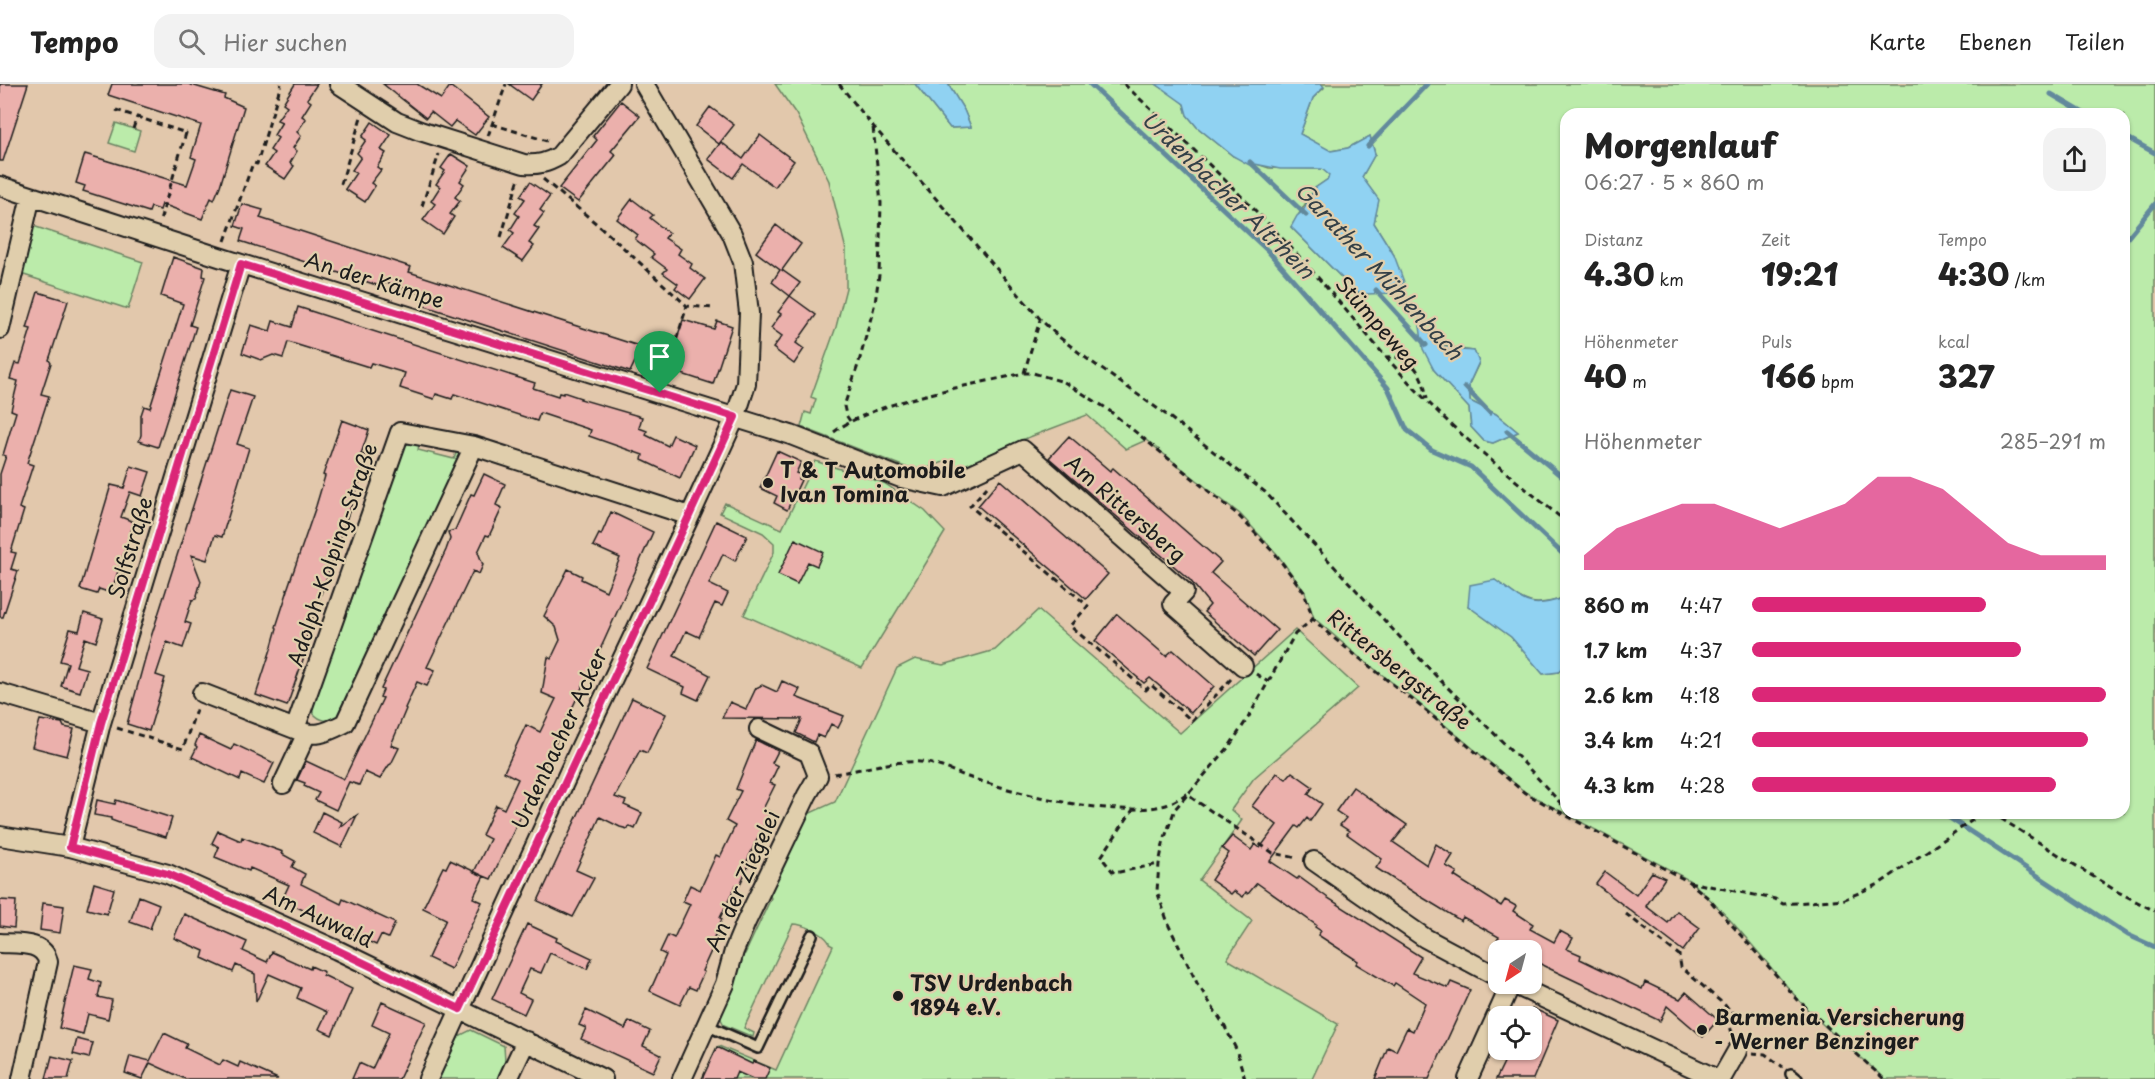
<!DOCTYPE html>
<html lang="de">
<meta charset="utf-8">
<style>
:root{--surface:#fff;--page:#f2f2f2;--text:#222;--muted:#767676;--line:#e0e0e0;--accent:#db2777}
body{margin:0;font-family:"Playpen Sans",sans-serif;background:var(--page);color:var(--text);height:100vh;display:flex;flex-direction:column;font-size:22px;white-space:nowrap}
*{box-sizing:border-box;margin:0}
p{font-size:20px;color:var(--muted)}
.icon{flex:none;width:33px;height:33px;fill:none;stroke:currentColor;stroke-width:2;stroke-linecap:round;stroke-linejoin:round}
.map{position:relative;flex:1;overflow:hidden}
.side{position:absolute;left:1560px;top:24px;width:570px;height:711px;display:flex;flex-direction:column;background:var(--surface);border-radius:18px;box-shadow:0 2px 4px #0004}
.side>*{flex:none}
.needle{width:39px;rotate:216deg}
.tools{position:absolute;left:1488px;top:856px;display:grid;gap:12px}
.tools a{display:grid;place-items:center;width:54px;height:54px;border-radius:12px;background:var(--surface);box-shadow:0 2px 4px #0004;font-size:30px}
.pin{position:absolute;display:grid;place-items:center;width:51px;height:51px;color:#fff;margin:-62px -26px;border-radius:50% 50% 50% 0;rotate:-45deg;box-shadow:0 0 6px #0007}
.pin .icon{rotate:45deg}
.round{display:grid;place-items:center;flex:none;width:63px;height:63px;border-radius:18px;background:var(--page)}
.headline{display:flex;align-items:center;justify-content:space-between;height:102px;padding:0 24px}
h1{font-size:33px;font-weight:800;line-height:45px}
.metrics{display:grid;grid-template-columns:repeat(3,1fr);gap:9px;height:102px;padding:6px 24px}
.metrics div{display:grid;align-content:center}
.metrics b{font-size:30px;font-weight:800}
.metrics small{font-size:16px;font-weight:400}
.metrics p{font-size:16px}
.chart{height:168px;padding:12px 24px}
.chart p{display:flex;justify-content:space-between}
.chart svg{width:100%;height:108px;margin-top:6px;fill:var(--accent);opacity:.7}
ul{padding:0 24px;list-style:none;font-size:20px}
li{display:grid;grid-template-columns:96px 72px 1fr;align-items:center;height:45px}
li i{height:15px;border-radius:8px;background:var(--accent)}
header{display:flex;align-items:center;gap:36px;box-sizing:border-box;height:84px;padding:0 30px;background:var(--surface);border-bottom:2px solid var(--line)}
header strong{font-size:28px}
nav{display:flex;gap:33px;margin-inline-start:auto;font-size:21px}
.search{width:420px;height:54px;background:var(--page);display:flex;align-items:center;gap:15px;box-sizing:border-box;padding:0 21px;border-radius:18px;color:var(--muted);font-size:22px}
.map>svg:first-child{display:block}
.green{fill:#bbebaa;stroke:#6c8463;stroke-width:1.5;fill-rule:evenodd}
.water{fill:#90d2f2;stroke:#62899c;stroke-width:1.5}
.lines{fill:none;stroke-linecap:round;stroke-linejoin:round}
.stream{stroke:#62899c;stroke-width:5}
.building{fill:#ebb0ac;stroke:#1c1c1c;stroke-width:1.5}
.lane-casing{stroke:#1c1c1c;stroke-width:14}
.street-casing{stroke:#1c1c1c;stroke-width:22}
.path{stroke:#1c1c1c;stroke-width:3;stroke-dasharray:6 4.5;stroke-linecap:butt}
.lane{stroke:#e0ceac;stroke-width:9}
.street{stroke:#e0ceac;stroke-width:18}
.route-casing{stroke:#fff;stroke-width:12}
.route{stroke:#db2777;stroke-width:8}
.poi-dot{fill:#1c1c1c;stroke:#e0ceac;stroke-width:2}
.labels{text-anchor:middle;stroke-width:4.5;stroke-linejoin:round;paint-order:stroke}
.street-label{font-size:21px;fill:#1c1c1c;stroke:#e0ceac}
.poi-label{font-size:21px;font-weight:bold;fill:#1c1c1c;stroke:#e0ceac;text-anchor:start}
.water-label{font-size:22px;font-style:italic;fill:#334047;stroke:#e0ceac}
</style>
<header>
<strong>Tempo</strong>
<div class="search"><svg class="icon" aria-label="search" viewBox="0 0 24 24"><circle cx="10" cy="10" r="6"/><path d="M15 15l6 6"/></svg>Hier suchen</div>
<nav><a>Karte</a><a>Ebenen</a><a>Teilen</a></nav>
</header>
<div class="map">
<svg width="2155" height="995" viewBox="0 0 2155 995">
<rect width="100%" height="100%" fill="#e2c8ac"/>
<filter id="ink" filterUnits="userSpaceOnUse"><feTurbulence type="fractalNoise" baseFrequency=".0167" numOctaves="2"/><feDisplacementMap in="SourceGraphic" scale="12" xChannelSelector="R" yChannelSelector="G"/><feConvolveMatrix kernelMatrix="1 2 1 2 8 2 1 2 1" color-interpolation-filters="sRGB"/></filter>
<g filter="url(#ink)">
<path class="green" d="M775,0h140l35,44 21,-1 -7,-17 -16,-26h208l16,10 12,10 3,11 10,12 36,29 36,12 53,1 8,6 -2,4 -13,9 -24,39 64,64 39,-36 -20,-32 4,-23 -16,-23 13,-23 -5,-18 -22,12 -18,3 -30,-17 13,-36 11,-10 -3,-4h834v995h-270c-29,-26 -62,-51 -88,-81 -35,-40 -67,-83 -108,-118l-164,-88 -110,-92 -56,-43 -45,-39 -9,-26 -28,-38 -37,-40 -94,-74 -20,9 -39,-34 -60,23 -69,30 -12,-7 -21,8 -20,-2 -104,-40 4,-15 6,2 5,-15 -5,-2 25,-70 10,-39v-38l-17,-69 -33,-67zM1566,30h558v699h-558v-149l-7,8 -16,2 -32,-37 -43,-31 27,-26c29,21 34,30 71,17zM1424,244c19,19 23,20 50,23l5,12 -10,21 1,17 26,13 22,18 -25,11 -9,-2 -13,-14 -2,-19 -35,-38z
M116,39l24,8 -6,20 -25,-8z
M33,142l110,36 -15,47 -110,-36z
M413,356h7l-2,10 36,9 3,-9h5l-125,266c-8,7 -17,5 -24,-3v-9l89,-256z
M815,377l69,22 41,28 20,21 -83,136 -118,-53 30,-63v-9l-11,-10 -43,-20 5,-10 57,26z
M1038,526l142,123 115,-103 63,58 -104,90 -23,32 11,10 -43,60 53,41 -25,38 111,65 -26,55h-610l15,-32 2,-1 57,24 57,-124 -4,-2v-2c-5,-9 -26,-18 -36,-18l-49,104 10,5 -1,4 -29,-12 -4,-8 18,-60 7,-3 26,-56 -3,-6 40,-78 27,-12 62,-134 18,-9 28,6 52,-15z
M471,946l33,16 1,15 -8,18h-58l20,-43z"/>
<path class="water" d="M915,0h33l16,26 7,17 -21,1z
M1156,0h165l3,3 -11,11 -13,36 31,17 17,-3 22,-12 5,18 -13,23 17,23 -5,23 20,32 10,27 -9,11 -29,1 -11,-3 -64,-64 6,-11 6,-5 12,-23 13,-9 1,-4 -7,-6h-42l-25,-5 -4,2 -18,-10 -36,-29 -10,-12 -3,-11z
M1420,242c8,4 12,12 19,17 9,7 24,7 35,8l5,11 -10,22 1,17 26,13 22,18 -25,11 -9,-2 -13,-14 -2,-19 -35,-38 -11,-21z
M1495,496c30,21 33,31 71,17v67l-7,8 -16,2 -32,-37 -43,-31 2,-21z"/>
<g class="lines">
<path class="stream" d="M1090,0l178,167 120,137 19,42 25,20 39,17 95,90
M2051,10l34,20
M2124,52l31,17
M1368,62l59,-62
M1250,78l56,53
M2124,158l31,-38
M1376,206l50,55
M1465,303l25,26
M1507,347l59,49
M1942,729l186,122 27,12"/>
</g>
<path class="building" d="M0,0h28l-25,77h-3z
M112,0h76l37,11 -1,3 20,9 -24,79 -6,14 -3,-2 -9,21 -40,-15 -2,6 -9,-3 -2,5 -66,-21 2,-5 -9,-3 9,-29 102,31 9,-26 -5,-2 10,-32 -93,-30z
M295,0h22l-10,15 4,3 -9,14 4,3 -9,13 4,4 -8,12 4,3 -7,12 4,3 -9,13 -20,-13 9,-13 -4,-3 8,-12 -4,-3 8,-13 -5,-2 10,-14 -4,-3z
M383,0h34l24,15 9,-13 39,31 -14,18 -20,-14 -5,6 -19,-15 -5,6z
M509,0h33l-11,16z
M621,17l19,15 -29,35 5,4 -38,47 -19,-14 38,-48 -4,-4z
M710,23l24,18 -15,19 -23,-18z
M372,38l19,13 -10,15 5,3 -9,14 4,3 -10,13 4,3 -10,16 -20,-13 11,-16 -4,-3 9,-13 -4,-4 9,-13 -4,-3z
M760,51l34,26 -19,26 -32,-23 -10,14 -25,-19 13,-17 22,17z
M451,70l19,12 -10,15 4,3 -9,13 5,4 -10,13 4,3 -11,17 -20,-14 12,-16 -4,-3 9,-14 -4,-3 9,-13 -4,-3z
M530,98l20,14 -10,14 4,3 -10,13 5,3 -10,14 5,3 -11,15 -20,-13 11,-15 -4,-3 9,-14 -4,-3 10,-14 -5,-3z
M632,115l21,16 -3,3 19,15 -4,5 16,11 -3,5 14,10 -2,4 15,11 -15,20 -15,-11 3,-4 -15,-11 4,-4 -16,-12 3,-3 -19,-15 3,-4 -21,-16z
M242,120l21,6 -3,8 151,49 -2,5 233,75 -12,25 -208,-67 3,-10 -39,-13 -3,5 -143,-46 4,-12 -9,-3z
M776,141l25,19 -19,26 18,13 -10,13 -18,-14 8,-12 -24,-18z
M173,173l31,11 -1,8 2,1 -15,48 6,2 -38,120 -19,-6 2,-6v-20l3,-9 6,2 33,-104 -22,-8z
M38,208l30,9 -15,47 -4,12 2,3 -10,31 8,2 -22,67 6,2 -14,43 5,2 -13,42 5,1 -5,16 7,2 -15,46h-3v-143l6,-18 -3,-1 13,-43 -5,-2 7,-29 -8,-2 5,-16 5,1 11,-35 -4,-1z
M790,212l26,19 -20,28 8,6 -10,15 -21,-16 9,-12 -11,-8 10,-14 -3,-2z
M298,223l237,76 -2,5 25,8 1,-3 4,1v-2l18,6 -1,1 62,18 -3,11 8,3 -1,4 22,11 5,-11 22,10 -15,33 -38,-18 1,-5 -54,-19 2,-6 -51,-17 -3,8 -83,-27 -2,5 -16,-5 -2,5 -34,-11 5,-15 -34,-10 -2,4 -81,-25 -5,16 -10,-3 -12,5 -19,-7 9,-28 19,6 3,-10 19,6z
M683,236l31,9 3,-8 15,5 -19,58 -56,-18 9,-28 10,3z
M230,306l23,7 -16,47 12,4 -27,89 -7,-2 -8,25 -16,-5 10,26 -5,18 -4,1 -7,22 6,2 -8,24 -16,-6 -11,33 9,3 -16,53 -22,-7 24,-87z
M342,336l27,10 -8,24 7,2 -64,188 4,1 -21,61 -31,-11 16,-49 5,-18 -1,-1 12,-37h-1l29,-84 9,-30 -2,-1z
M1069,352l41,35 3,-3 108,94 -10,11 66,57 -23,26 -50,-44 6,-7 -20,-25 -141,-122z
M777,367l24,11 -5,11 5,2 -2,4 2,1 -14,30 -13,-7 3,-7 -17,-8z
M131,382l19,6 -8,24 -12,-4 -9,25 13,5 -23,71 -12,-4 -2,5 -17,-5 31,-104 13,3z
M484,390l21,10 -9,21 6,3 -13,28 -3,-1 -8,17 5,13 -4,9 -6,-3 -46,96 8,3 -8,16 -10,-4 -12,26 1,1 -15,36 8,3 -8,16 -2,1 -9,14 -15,-7 -6,13 -10,-3 -13,28 -21,-10 4,-7 -15,-7 1,-3 -8,-3 9,-19 38,18 39,-81 -3,-1 3,-7 -2,-1 65,-139 4,-11 -2,-7 7,-2 16,-36 3,1z
M1000,396l108,94 -22,25 -108,-93z
M611,428l42,20 -49,109 -113,238 -17,-7 16,-33 -8,-4 14,-30 8,4 14,-30 -14,-7 22,-47 14,7 16,-33 -14,-6 6,-36 3,2 9,-19 -4,-13 -12,-11 24,-47 14,7 -1,3 25,12 14,-33 -27,-12 6,-12 2,1z
M716,437l31,15 -12,25 -12,-7 -14,30 19,9 -6,13 -7,-3 -16,34 -13,-6 -12,25 36,19 -12,25 -15,-7 2,-6 -38,-18z
M795,455l28,13 -6,14 -9,-4 -11,22 -19,-9z
M84,529l19,6 -7,23 -11,-4 -9,28 11,3 -7,23 -19,-6 7,-23 -8,-2 10,-32 9,2z
M1117,530l49,42 7,-6 41,36 -23,27 -41,-35 -6,5 -49,-42z
M782,597l18,8 -4,8 48,19 -6,12 -7,-4 -7,14 -7,-3 -3,7 -18,-9 6,-14 -80,-1 8,-16 16,7 10,-21 6,-3 15,7z
M632,614l34,16 -19,39 -7,-3 -25,47 11,4 -2,4 18,8 -7,16 -6,-3 -1,3 -8,-2 -20,-10 -24,53 18,8 -21,39 -35,-16z
M40,636l22,3 2,4 10,2 -7,27 -35,-9z
M199,651l32,15 3,-6 40,19 -10,21 -22,-10 -2,6 -48,-23 5,-10 -2,-2z
M756,656l22,11 -6,12 6,3 -8,17 5,2 -12,24 7,3 -23,49 3,1 -11,25 -3,-2 -16,33 2,1 -8,18 3,1 -15,33 2,1 -6,13 -2,5 -7,-3 -9,18 -30,-14 16,-36 -6,-3 8,-17 6,3 16,-34 -7,-3 7,-16 10,5 16,-35 4,2 15,-31 -9,-5 15,-30 -5,-2z
M1292,688l21,15 -5,7 14,10 -12,17 -3,-3 -8,10 -3,-2 -26,35 27,18 2,-2 29,21 93,59 -9,16 36,15 3,-6 19,8 -41,89h-54l13,-32 8,4 11,-23 6,3 12,-28 -30,-20 -2,3 -37,-22 2,-3 -40,-26 3,-4 -6,-4 1,-2 -59,-42 -9,11 -2,-2 -3,5 -9,-6 -3,3 -20,-14 18,-27 -7,-5 10,-12 19,14 4,-6 5,4 17,-23 -25,-19 25,-33 9,6z
M1353,703l54,38 -14,17 34,23 9,-21 17,11 -7,11 11,6 -3,4 47,30 4,-6 11,6 -3,5 20,13 -3,5 24,13 6,-11 13,7 -6,11 14,6 -1,4 62,30 3,-7 35,17 6,-7 32,28 -15,17 -36,-31 -7,15 -116,-55 -9,-6 4,-9h-27l-16,-9 3,-5 -36,-20 -2,4 -46,-28 -39,-25 6,-9 -35,-25 2,-3 -9,-6 6,-7 -10,-7z
M97,716l18,4 1,-4 56,18 -6,19 -44,-13 -11,-4v-2l-17,-3z
M322,728l20,10 -2,5 17,-12 -15,32 -29,-14z
M218,747l23,10 1,-4 41,15 -1,2 13,7 -3,6 13,7 -4,10 40,20 2,-5 52,24 -7,15 -7,-3 -5,10 -94,-45 7,-15 -39,-17 -1,3 -34,-14 4,-10 -7,-4z
M450,776l34,16 -11,22 9,4 -31,67 -23,-11 18,-39 -23,-11 20,-41 3,1z
M1605,788l31,23 16,-23 13,6 -19,28 22,17 9,-12 23,17 -17,23 -87,-67z
M94,799l20,6 -7,25 -20,-5z
M139,812l20,8 -9,25 -20,-7z
M0,816l16,1 -2,27 -14,-2z
M43,819l21,3 -4,27 -20,-3z
M184,830l63,28 -4,9 24,11 5,-10 38,17 1,-3 13,6 -1,3 29,14 -20,46 -13,-6 8,-17 -30,-14 4,-10 -32,-14 -13,28 -1,-28 -19,-9 -3,7 -31,-14 2,-7 -30,-13z
M527,840l30,14 -1,3 36,17 -5,11 -37,-16 -9,20 -11,-4 -11,24 12,6 -7,15 -32,-15z
M74,881l18,4 -3,10 12,4 -3,14 14,3 -4,19 -20,-5 -5,20 -24,-6z
M382,918l44,20 -27,57h-47l7,-16 13,6 17,-36 -17,-8z
M1532,924l26,12 -25,59h-37l14,-29h22z
M586,926l39,19 4,-8 21,10 -7,15 18,9 -8,17 -72,-33 5,-11 -7,-3z
M164,949l23,11 -2,4 35,17 3,-5 15,7 2,-5 38,17h-93l-35,-16 -8,16 -17,-6 5,-17 20,5z
M77,955l16,4 -4,15 -16,-4z
M717,963l35,17 2,-3 16,7 -5,11h-12l-16,-7 -3,7h-32z
M52,972l21,5 -5,18h-22z"/>
<g class="lines">
<g class="lane-casing">
<path id="lane" d="M706,941l52,23 54,-113
M1791,990l6,5"/>
</g>
<g class="street-casing">
<path id="street" d="M339,0l58,38 23,9 104,33c14,1 23,-1 35,-8l60,-72
M0,102l219,71 572,178 110,43 42,9 80,-37 161,142 -11,12 70,62
M0,245l31,-133
M474,362l-74,-14 -105,297c20,10 32,3 50,-6l129,-277 216,70
M0,609l101,30
M202,609l93,36
M283,700l23,-49
M0,752l70,11 98,27 169,76 266,129
M70,763l31,-124 140,-459
M1314,777l111,77 73,39
M0,859c18,1 44,-2 48,19l-26,117
M1513,900l204,95
M428,995l153,-333 109,-230 45,-98 11,-34 3,-71 -6,-51 -11,-28 -88,-150
M508,995l18,-38
M682,995l43,-95 9,-33 12,-29 61,-127 11,-19 -9,-23 -50,-24
M1468,995l43,-95
M1721,995l16,-28"/>
</g>
<path class="path" d="M839,0l34,42 168,194 18,17 27,21 82,58 97,76 172,185 85,84 44,48
M1124,0c62,58 124,116 181,179 44,49 83,100 130,146 41,41 87,76 131,113
M116,26l70,23 -26,88
M492,40l55,17
M133,45l4,-12
M488,52l18,-52
M543,95l61,51 83,76 26,2
M341,100l20,-67
M422,122l17,-52
M501,153l18,-59
M225,157l28,-78 4,1 24,-80
M1385,273c28,-2 38,17 42,42
M1024,289l16,-53
M664,295l23,-73
M850,337l-4,-6 -2,-9 15,-44 16,-59 4,-28 2,-72 -8,-76
M834,348c43,-32 135,-46 190,-59h9l31,9 42,26 132,107 38,40 28,37 9,27 18,17 83,65 111,92 164,89 18,15 91,103 86,79
M987,403l-17,19 118,100 -18,20 76,64 5,-5 41,36 39,-42
M1256,590l12,8
M117,644l66,21 14,-42
M834,690c28,-4 58,-14 86,-12 19,1 39,13 57,18 49,15 139,39 189,25 7,-3 14,-7 20,-11l87,59 24,5
M1134,724l-33,49 13,16 45,-9
M1570,729l6,7
M1992,729l126,79 37,19
M1689,798l86,17 8,5 62,-5 34,-15 104,-71
M1626,830l53,41 2,12 55,48 -7,8 4,13
M1752,969l13,1 18,13
M1245,995l-9,-30 -12,-24 -27,-42 -28,-57 -12,-35 2,-27 5,-24 11,-31 53,-61 20,-30 47,-84 18,-15"/>
<use href="#lane" class="lane"/>
<use href="#street" class="street"/>
</g>
</g>
<g class="lines" filter="url(#ink)">
<g class="route-casing">
<path id="route" d="M241,180l494,153 -275,592 -123,-59 -169,-76 -98,-27 31,-124z"/>
</g>
<use href="#route" class="route"/>
</g>
<g class="poi-dot">
<circle cx="768" cy="399" r="6"/>
<circle cx="898" cy="912" r="6"/>
<circle cx="1702" cy="946" r="6"/>
</g>
<g class="labels">
<g class="street-label">
<text transform="translate(374 197) rotate(17)" y="7">An der Kämpe</text>
<text transform="translate(1377 239) rotate(49)" y="7">Stümpeweg</text>
<text transform="translate(1125 425) rotate(41)" y="7">Am Rittersberg</text>
<text transform="translate(131 464) rotate(-73)" y="7">Solfstraße</text>
<text transform="translate(333 471) rotate(-71)" y="7">Adolph-Kolping-Straße</text>
<text transform="translate(1399 586) rotate(39)" y="7">Rittersbergstraße</text>
<text transform="translate(560 655) rotate(-65)" y="7">Urdenbacher Acker</text>
<text transform="translate(743 797) rotate(-66)" y="7">An der Ziegelei</text>
<text transform="translate(318 833) rotate(25)" y="7">Am Auwald</text>
</g>
<g class="poi-label">
<text x="780" y="394">T &amp; T Automobile<tspan x="780" dy="24">Ivan Tomina</tspan></text>
<text x="910" y="907">TSV Urdenbach<tspan x="910" dy="24">1894 e.V.</tspan></text>
<text x="1714" y="941">Barmenia Versicherung<tspan x="1714" dy="24">- Werner Benzinger</tspan></text>
</g>
<g class="water-label">
<text transform="translate(1228 111) rotate(44)" y="8">Urdenbacher Altrhein</text>
<text transform="translate(1379 187) rotate(47)" y="8">Garather Mühlenbach</text>
</g>
</g>
</svg>
<div class="tools">
<a><svg class="needle" viewBox="-14 -14 28 28"><path d="M0-13l5 13h-10z" fill="#e53935"/><path d="M0 13l5-13h-10z" fill="#767676"/></svg></a>
<a><svg class="icon" aria-label="locate" viewBox="0 0 24 24"><circle cx="12" cy="12" r="6"/><path d="M12 2v4M12 18v4M2 12h4M18 12h4"/></svg></a>
</div>
<div class="pin" style="left:660px;top:309px;background:#1e9e55"><svg class="icon" aria-label="arrive" viewBox="0 0 24 24"><path d="M6 21V4h12l-3 4 3 4H6"/></svg></div>
<section class="side">
<div class="headline"><div><h1>Morgenlauf</h1><p>06:27 · 5 × 860 m</p></div><a class="round"><svg class="icon" aria-label="share" viewBox="0 0 24 24"><path d="M12 15V3M7 8l5-5 5 5M5 13v7h14v-7"/></svg></a></div>
<div class="metrics">
<div><p>Distanz</p><b>4.30<small> km</small></b></div>
<div><p>Zeit</p><b>19:21</b></div>
<div><p>Tempo</p><b>4:30<small> /km</small></b></div>
</div>
<div class="metrics">
<div><p>Höhenmeter</p><b>40<small> m</small></b></div>
<div><p>Puls</p><b>166<small> bpm</small></b></div>
<div><p>kcal</p><b>327</b></div>
</div>
<div class="chart"><p><span>Höhenmeter</span>285–291 m</p>
<svg viewBox="0 0 160 44" preserveAspectRatio="none"><path d="M0 44V38L10 27L20 22L30 17L40 17L50 22L60 27L70 22L80 17L90 6L100 6L110 11L120 22L130 33L140 38L150 38L160 38V44z"/></svg>
</div>
<ul>
<li><b>860 m</b>4:47<i style="width:66%"></i></li>
<li><b>1.7 km</b>4:37<i style="width:76%"></i></li>
<li><b>2.6 km</b>4:18<i style="width:100%"></i></li>
<li><b>3.4 km</b>4:21<i style="width:95%"></i></li>
<li><b>4.3 km</b>4:28<i style="width:86%"></i></li>
</ul>
</section>
</div>
